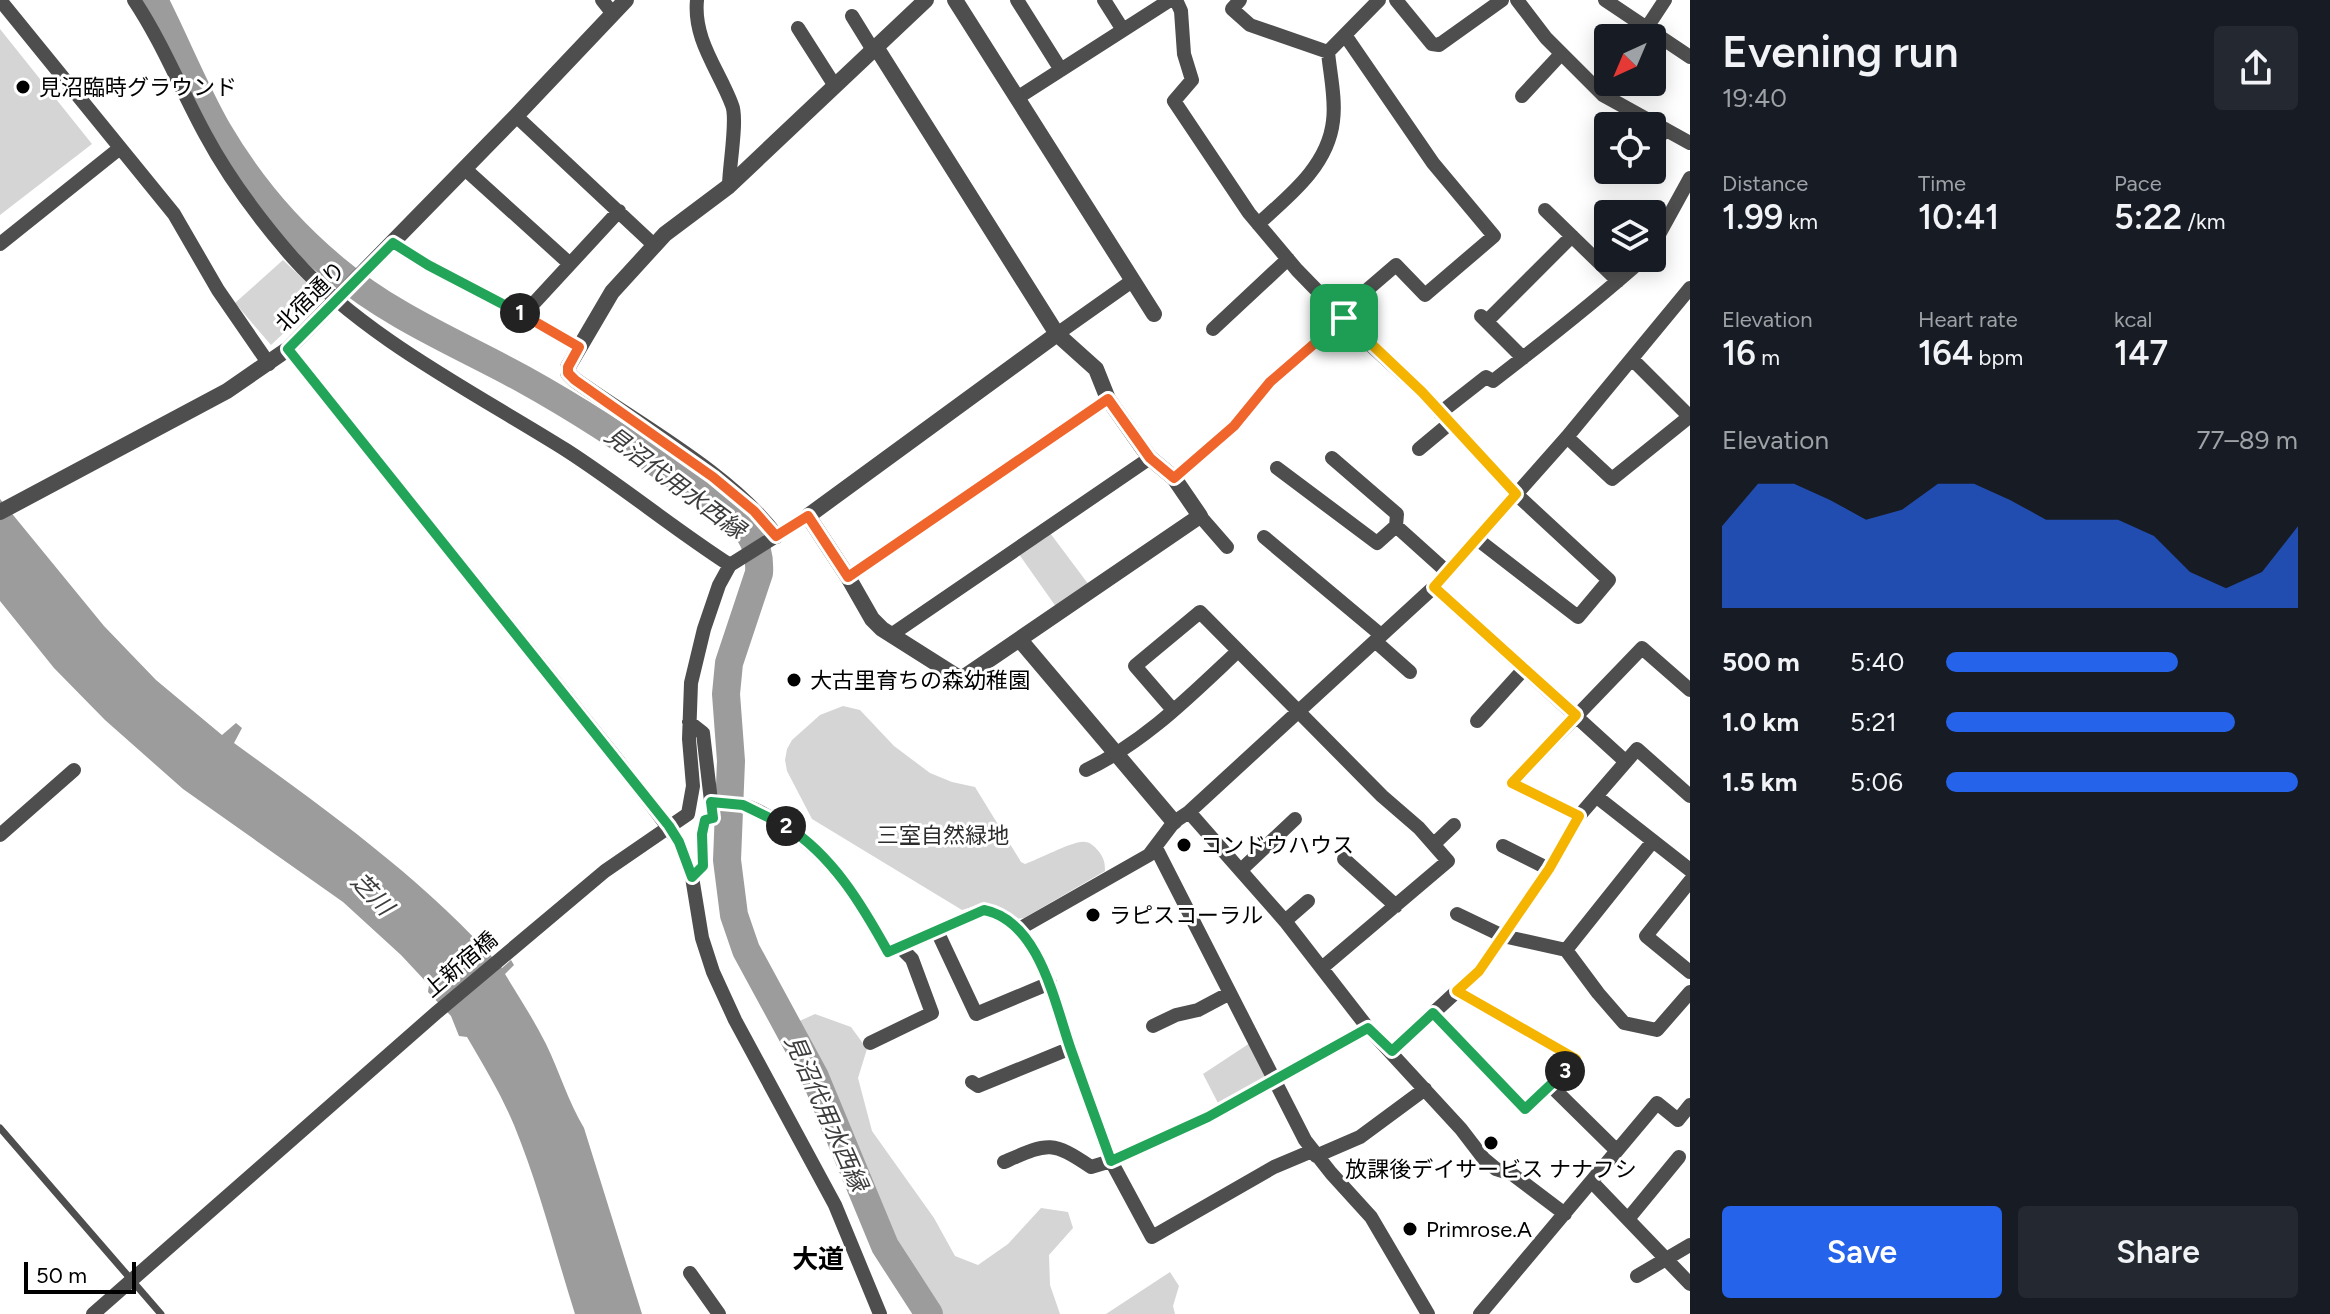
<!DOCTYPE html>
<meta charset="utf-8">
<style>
:root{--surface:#171b24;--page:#242831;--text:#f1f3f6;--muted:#9ea1a6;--accent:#2563eb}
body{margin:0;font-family:Figtree,"Noto Sans JP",sans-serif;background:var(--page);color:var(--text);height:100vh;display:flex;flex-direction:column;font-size:30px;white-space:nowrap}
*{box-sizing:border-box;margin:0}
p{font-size:26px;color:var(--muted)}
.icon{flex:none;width:44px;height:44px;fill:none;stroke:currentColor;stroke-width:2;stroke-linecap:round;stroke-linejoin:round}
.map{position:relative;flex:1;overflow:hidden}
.details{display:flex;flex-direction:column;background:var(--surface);width:640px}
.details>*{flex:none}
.needle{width:52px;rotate:224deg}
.fabs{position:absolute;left:1594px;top:24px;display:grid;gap:16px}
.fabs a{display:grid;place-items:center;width:72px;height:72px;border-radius:8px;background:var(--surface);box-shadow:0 4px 20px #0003;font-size:40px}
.scale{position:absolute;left:24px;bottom:20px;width:112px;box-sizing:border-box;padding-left:8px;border:4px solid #000;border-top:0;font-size:22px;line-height:28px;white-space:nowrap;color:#000;-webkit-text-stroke:6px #fff;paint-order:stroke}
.pin{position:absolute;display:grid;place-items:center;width:68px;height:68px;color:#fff;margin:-34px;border-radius:16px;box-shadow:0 4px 12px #0006}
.km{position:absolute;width:40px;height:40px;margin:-20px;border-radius:50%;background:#222;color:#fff;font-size:22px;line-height:40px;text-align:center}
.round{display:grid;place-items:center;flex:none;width:84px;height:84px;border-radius:8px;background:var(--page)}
.head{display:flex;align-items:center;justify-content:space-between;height:136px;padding:0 32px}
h1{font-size:44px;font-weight:600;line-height:60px}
.stats{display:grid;grid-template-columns:repeat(3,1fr);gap:12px;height:136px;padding:8px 32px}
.stats div{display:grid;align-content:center}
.stats b{font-size:34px;font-weight:600}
.stats small{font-size:22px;font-weight:400}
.stats p{font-size:22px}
.chart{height:224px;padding:16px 32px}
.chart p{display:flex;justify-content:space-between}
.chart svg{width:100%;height:144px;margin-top:8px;fill:var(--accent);opacity:.7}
.cta{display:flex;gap:16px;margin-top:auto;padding:16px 32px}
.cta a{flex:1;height:92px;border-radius:8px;background:var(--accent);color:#fff;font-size:32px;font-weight:600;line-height:92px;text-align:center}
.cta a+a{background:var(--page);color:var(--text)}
ul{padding:0 32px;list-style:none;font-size:26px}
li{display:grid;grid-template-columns:128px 96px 1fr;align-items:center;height:60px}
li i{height:20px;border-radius:10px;background:var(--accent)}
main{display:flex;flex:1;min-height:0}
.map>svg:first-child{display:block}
.green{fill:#d5d5d5}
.water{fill:#9c9c9c}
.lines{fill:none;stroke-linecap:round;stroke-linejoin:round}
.river{stroke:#9c9c9c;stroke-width:28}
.service{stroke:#4e4e4e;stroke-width:7}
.minor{stroke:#4e4e4e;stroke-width:14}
.tertiary{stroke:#4e4e4e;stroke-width:16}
.split-1-casing{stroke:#fff;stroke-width:16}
.split-2-casing{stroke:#fff;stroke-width:16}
.split-3-casing{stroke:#fff;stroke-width:16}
.split-4-casing{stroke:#fff;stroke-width:16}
.split-1{stroke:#f0652b;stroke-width:10}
.split-2{stroke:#22a559;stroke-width:10}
.split-3{stroke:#22a559;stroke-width:10}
.split-4{stroke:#f5b400;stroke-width:10}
.poi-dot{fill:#000;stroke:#fff;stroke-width:3}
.labels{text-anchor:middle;stroke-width:6;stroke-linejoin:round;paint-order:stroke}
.poi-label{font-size:22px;fill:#000;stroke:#fff;text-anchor:start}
.street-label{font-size:22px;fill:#000;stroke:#fff}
.park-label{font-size:22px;fill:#2c2c2c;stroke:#fff}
.water-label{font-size:24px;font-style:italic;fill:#3d3d3d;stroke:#fff}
.quarter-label{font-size:26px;font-weight:bold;fill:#000;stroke:#fff}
</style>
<main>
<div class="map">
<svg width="1690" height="1314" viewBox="0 0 1690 1314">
<rect width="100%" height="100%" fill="#fff"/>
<path class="green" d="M0,29l92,115 -92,71z
M283,260l39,37 -51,48 -36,-42z
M1047,529l45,60 -33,22 -43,-61z
M843,706l17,4 34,36 36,27 22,9 23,5 46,75 4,2c13,-4 49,-24 60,-22 6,0 11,6 15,11 4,6 5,10 5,18l-81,47 -8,1 -31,-16 -23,7 -150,-91 -25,-48 -2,-11 2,-11 5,-9 28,-25z
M815,1014l36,13 16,22 -9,29 14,53 62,87 21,38 23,9 30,-21 33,-36 27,4 5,16 -24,27 1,30 10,29h-124l-32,-44 -99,-184 -21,-58z
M1250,1043l16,33 -1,4 -46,25 -16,-31z
M1170,1272l9,14 -6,20 2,8h-69z"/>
<path class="water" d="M0,499l104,127 52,54 66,55 14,-12 6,5 -8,15c95,69 190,136 268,225l9,-8 3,5 -9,9c14,23 29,46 41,70 14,29 22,57 38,84l58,186h-67c-20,-63 -36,-128 -61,-189 -13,-31 -30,-59 -47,-88l-8,-1 -8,-20 -23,-24 1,-7 -28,-30 -58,-53 -160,-113 -78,-69 -51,-52 -54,-67z"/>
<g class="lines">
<path class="river" d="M154,0c22,43 40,89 64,131 30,51 71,100 117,138 57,48 124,75 188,110 56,31 108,65 159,102 19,14 54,33 67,52 8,12 11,26 10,40l-30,90 -3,31 5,67 -4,99 7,55 12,35 69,127 70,169 44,68"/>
<path class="service" d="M0,1128l161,186"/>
<path class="minor" d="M0,0l174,214 44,76 51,74
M134,0c28,42 47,90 71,134 24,45 55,86 88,124 70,79 184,136 273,192 56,36 108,79 164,115
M602,0l11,14
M697,0c-4,40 22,70 35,105 6,14 -3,62 -3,81
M1017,0l44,70
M1104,0l19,30
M1176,0l5,11 3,43 8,26 -18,21 75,112 48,57 69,71 56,51 94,102 93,86 -31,37 -101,-78
M1240,0l-8,9 18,16 78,27
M1396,0l36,44 7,1 63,-45
M1517,0l29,38 57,57 87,48
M1605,0l85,57
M852,16l21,34
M798,28l37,58
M1640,38l25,-38
M1522,96l39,-42
M1017,98l153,-98
M516,116l139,130
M1652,148l13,-19
M465,169l105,95
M1545,210l73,71
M1258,224c31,-28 70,-58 75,-103 3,-22 -3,-47 -5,-69l51,-52
M393,243l35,22 95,50 96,-104
M0,244l120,-96
M1652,247l38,-69
M1339,314l57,-49 29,30 69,-59 -61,-73 -88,-128
M523,315l56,32
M1481,316l42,42
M1487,321l85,-85
M1213,329l75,-70
M1057,334l75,-53
M288,349l331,413 60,80 13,35 10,61 11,34 22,48 100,185 45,109
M1633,360l57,57
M1440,413l46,-36 7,4c52,-40 102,-79 151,-123
M1567,437l45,42 77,-62
M1419,449l30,-25
M1332,458l65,56 -1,12
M1277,468l100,75 19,-17 50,45
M1174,478l60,-52 36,-44 74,-64
M1200,516l27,31
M1264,537l117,98
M848,577l260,-178
M1434,587l191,174
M891,635l259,-177
M1375,641l35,31
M1173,710l-38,-44 65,-54 182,184 37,32 29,33 -125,106
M1477,721l48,-53
M689,722l14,11 10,85 -8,2 -3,14 1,32 -11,11
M1086,770c59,-28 105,-75 152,-119
M1597,797l93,73
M711,802c10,1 22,1 32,3 10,2 19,8 28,13 55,29 88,81 117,134l96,-42c57,12 71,94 87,140 13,37 27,74 40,111l-20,6c-40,-27 -43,-24 -87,-5
M1189,812l96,109 83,107 93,101 23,30 12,10 16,5 53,40
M1579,816l-67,-33 130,-135 48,42
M0,835l74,-65
M1434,844l20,-19
M1503,846l46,23
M1156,848l149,292 26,33 40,44 57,97
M1344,859l52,47
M1241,870l54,-51
M1690,881l-44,55 44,36
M1457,914l46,22 63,14 32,43 26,30 33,7 33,-38
M1285,921l23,-20
M1019,929l130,-74 25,-33 15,-10 245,-225 133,-150 123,-149
M937,931l39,83 74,-31
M1566,950l87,-109
M1433,1013l92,96 51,-50 -119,-68
M1153,1026l23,-11 22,-5 32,-17
M870,1043l62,-30 -20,-54 -12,-12
M1392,1051l87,-80 70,-102 30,-53 58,-67 53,47
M972,1082l6,4 93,-38
M1550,1085l66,65
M1312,1151l-38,16 -122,70 -41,-76 97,-44 160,-89
M1316,1156l44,-19 65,-48
M1592,1182l98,102
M1628,1219l51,-62
M690,1273l29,41
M1637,1276l53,-31
M93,1314l343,-301 169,-142 83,-57 5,-28 -4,-47 2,-56 13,-54 15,-44 11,-20 78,-49
M1480,1314l177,-211 21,17 12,-15"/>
<path class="tertiary" d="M955,0l199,314
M876,47l181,287 39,35 12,30 33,47 9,12 24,20 26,38 -239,163 -79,-50 -10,-10 -24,-42 -40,-61 249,-182
M0,512l227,-121 61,-42 228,-233 110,-116
M776,536c-46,-62 -138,-111 -201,-156l-7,-7v-6l44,-75 53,-58 64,-48 197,-186
M1020,640l154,182"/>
</g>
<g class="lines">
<g class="split-1-casing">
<path id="split-1" d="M520,313l59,34 -11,20v6l7,7 138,97 41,34 22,25 32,-20 40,61 260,-178 42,59 24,20 60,-52 36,-44 74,-64"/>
</g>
<g class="split-2-casing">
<path id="split-2" d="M520,313l-92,-48 -35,-22 -105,106 381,477 10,16 13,35 11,-11 -1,-32 3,-14 8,-2 -2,-16 32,3 43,21"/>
</g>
<g class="split-3-casing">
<path id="split-3" d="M786,826c47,30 76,79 102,126l96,-42c56,11 71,95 87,140 13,37 27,75 40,111l97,-44 160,-89 24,23 41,-38 92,96 40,-38"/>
</g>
<g class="split-4-casing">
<path id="split-4" d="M1344,318l78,74 94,102 -82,93 142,128 -64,68 67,33 -30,53 -70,102 -22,20 119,68 -11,12"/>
</g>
<use href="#split-1" class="split-1"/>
<use href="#split-2" class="split-2"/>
<use href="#split-3" class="split-3"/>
<use href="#split-4" class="split-4"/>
</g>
<g class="poi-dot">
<circle cx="23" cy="87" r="8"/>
<circle cx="794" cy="680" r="8"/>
<circle cx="1184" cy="845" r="8"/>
<circle cx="1093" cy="915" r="8"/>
<circle cx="1491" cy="1143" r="8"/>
<circle cx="1410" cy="1229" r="8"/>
</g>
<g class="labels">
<g class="poi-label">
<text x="39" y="95">見沼臨時グラウンド</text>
<text x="810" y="688">大古里育ちの森幼稚園</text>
<text x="1200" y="853">コンドウハウス</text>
<text x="1109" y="923">ラピスコーラル</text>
<text x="1491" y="1177" text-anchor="middle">放課後デイサービス ナナフシ</text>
<text x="1426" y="1237">Primrose.A</text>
</g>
<g class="street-label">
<text transform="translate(310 296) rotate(-45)" y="8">北宿通り</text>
<text transform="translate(460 964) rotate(-40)" y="8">上新宿橋</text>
</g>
<g class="park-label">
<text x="943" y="843">三室自然緑地</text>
</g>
<g class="water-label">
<text transform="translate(675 483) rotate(37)" y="8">見沼代用水西縁</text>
<text transform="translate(372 894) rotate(46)" y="8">芝川</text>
<text transform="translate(826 1113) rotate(66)" y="8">見沼代用水西縁</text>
</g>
<g class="quarter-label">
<text x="818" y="1268">大道</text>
</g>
</g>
</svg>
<div class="fabs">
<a><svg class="needle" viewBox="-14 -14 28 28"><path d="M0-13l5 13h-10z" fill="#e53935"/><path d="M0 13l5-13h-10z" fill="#9ea1a6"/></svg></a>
<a><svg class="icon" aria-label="locate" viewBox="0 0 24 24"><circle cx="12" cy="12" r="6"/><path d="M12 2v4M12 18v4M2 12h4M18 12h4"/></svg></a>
<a><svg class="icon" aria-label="layers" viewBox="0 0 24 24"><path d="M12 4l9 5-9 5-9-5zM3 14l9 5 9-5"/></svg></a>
</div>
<div class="scale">50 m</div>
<div class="pin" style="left:1344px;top:318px;background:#1e9e55"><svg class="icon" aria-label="arrive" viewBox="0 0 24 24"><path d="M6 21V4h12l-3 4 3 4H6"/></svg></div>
<b class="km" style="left:520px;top:313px">1</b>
<b class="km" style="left:786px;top:826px">2</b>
<b class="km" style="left:1565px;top:1071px">3</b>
</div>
<section class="details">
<div class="head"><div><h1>Evening run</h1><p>19:40</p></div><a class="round"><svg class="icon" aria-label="share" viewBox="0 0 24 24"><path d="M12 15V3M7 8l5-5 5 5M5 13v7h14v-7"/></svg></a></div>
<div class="stats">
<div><p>Distance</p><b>1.99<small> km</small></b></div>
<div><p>Time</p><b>10:41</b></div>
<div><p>Pace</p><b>5:22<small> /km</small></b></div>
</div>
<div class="stats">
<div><p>Elevation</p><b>16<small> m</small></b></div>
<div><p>Heart rate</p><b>164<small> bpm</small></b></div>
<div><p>kcal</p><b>147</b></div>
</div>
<div class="chart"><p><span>Elevation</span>77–89 m</p>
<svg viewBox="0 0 160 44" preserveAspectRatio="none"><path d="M0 44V19L10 6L20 6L30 11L40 17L50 14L60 6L70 6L80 11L90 17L100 17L110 17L120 22L130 33L140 38L150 33L160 19V44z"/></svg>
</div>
<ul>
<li><b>500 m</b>5:40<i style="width:66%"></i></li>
<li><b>1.0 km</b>5:21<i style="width:82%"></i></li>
<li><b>1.5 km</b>5:06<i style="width:100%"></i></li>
</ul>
<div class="cta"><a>Save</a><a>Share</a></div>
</section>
</main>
